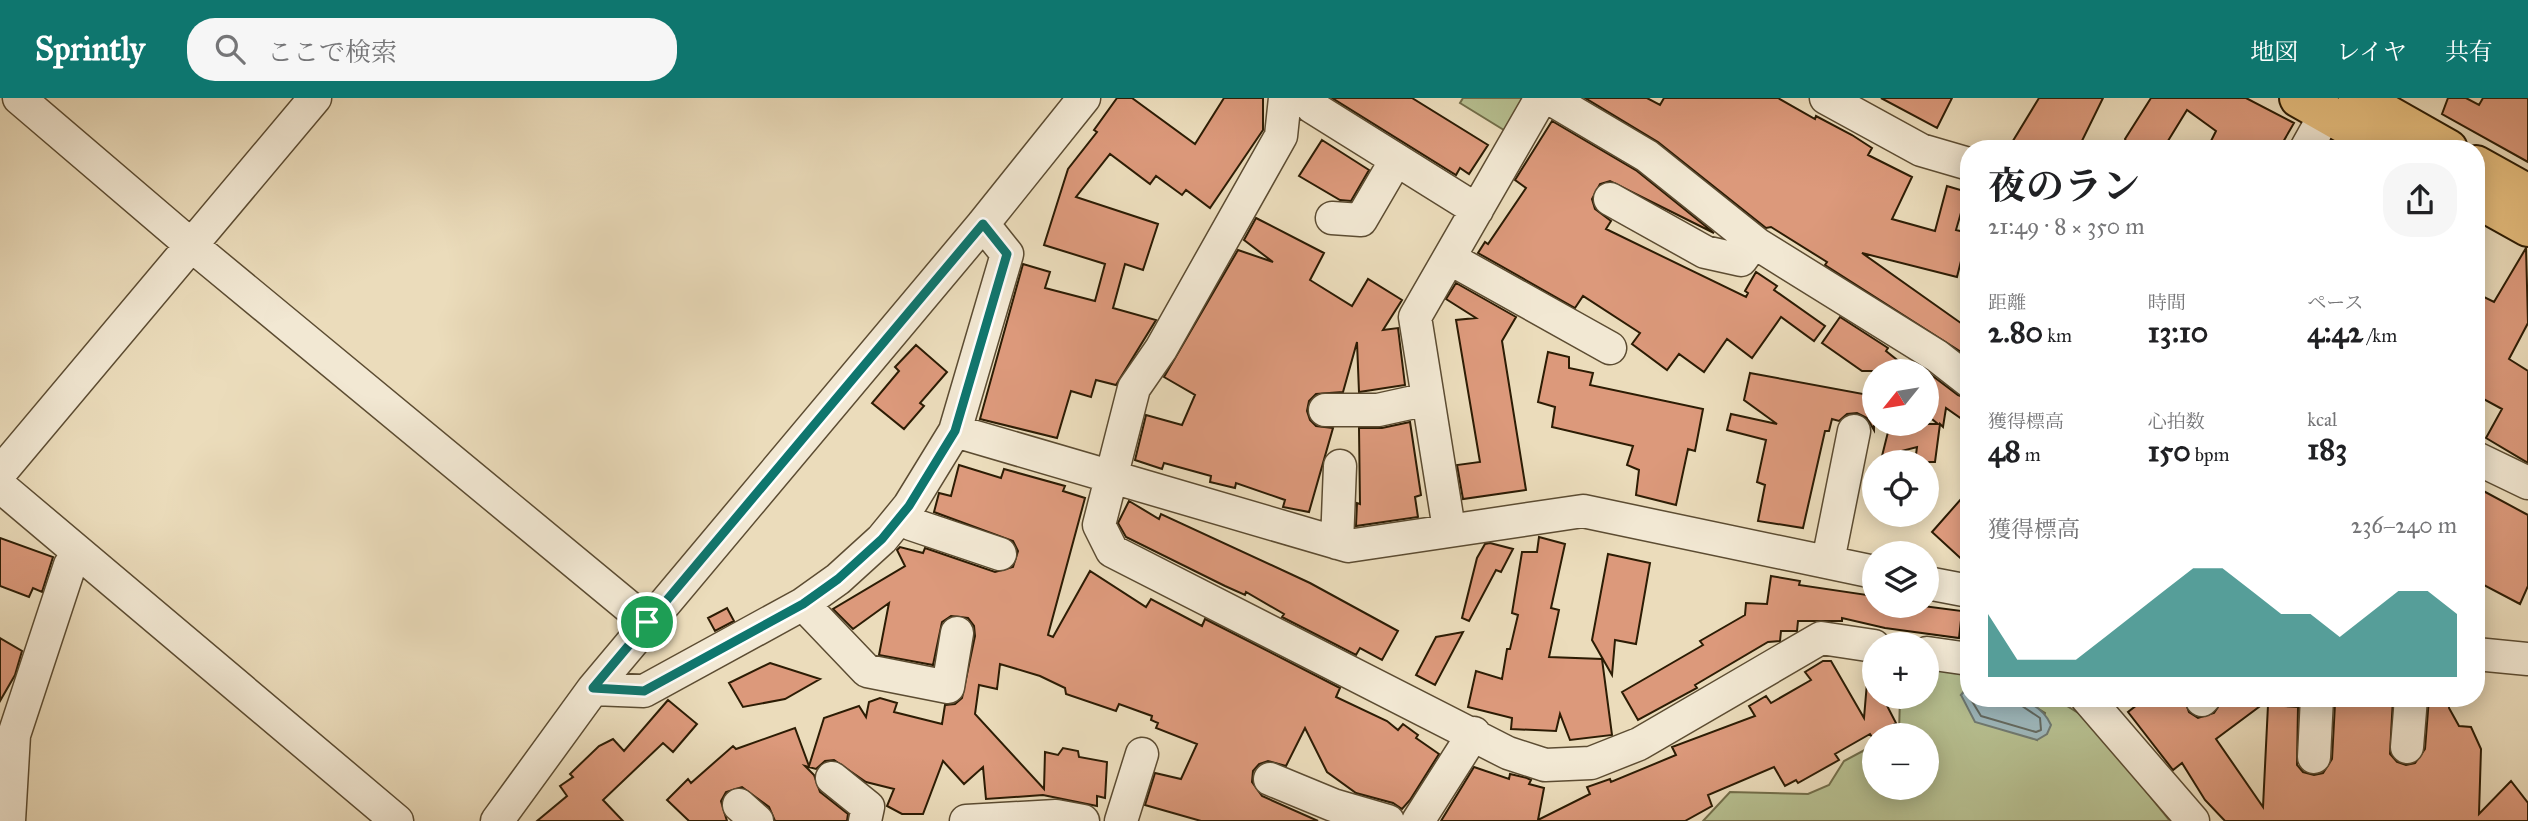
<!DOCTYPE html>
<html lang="ja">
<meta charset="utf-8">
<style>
:root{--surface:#fff;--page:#f6f6f6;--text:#202124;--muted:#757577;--accent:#0f766e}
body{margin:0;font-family:"IM FELL Great Primer","Noto Serif JP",serif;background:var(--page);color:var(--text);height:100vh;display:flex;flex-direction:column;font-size:26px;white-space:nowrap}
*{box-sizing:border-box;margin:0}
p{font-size:23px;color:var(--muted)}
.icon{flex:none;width:38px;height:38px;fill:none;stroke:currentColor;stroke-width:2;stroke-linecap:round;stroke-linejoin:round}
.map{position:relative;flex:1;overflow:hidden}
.drawer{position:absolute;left:1960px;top:42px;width:525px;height:567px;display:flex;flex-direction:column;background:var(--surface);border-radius:28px;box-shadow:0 4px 18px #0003}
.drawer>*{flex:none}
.needle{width:46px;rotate:240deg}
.fabs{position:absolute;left:1862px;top:261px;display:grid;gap:14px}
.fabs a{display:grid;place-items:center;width:77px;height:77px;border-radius:50%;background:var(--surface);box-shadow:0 4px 18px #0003;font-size:35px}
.pin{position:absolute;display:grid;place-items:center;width:60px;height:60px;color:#fff;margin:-30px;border:4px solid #fff;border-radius:50%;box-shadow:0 2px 7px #0007}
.round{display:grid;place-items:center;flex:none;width:74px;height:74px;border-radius:28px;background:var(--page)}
.head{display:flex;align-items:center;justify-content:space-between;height:119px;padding:0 28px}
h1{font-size:38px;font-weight:700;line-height:52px}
.figures{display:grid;grid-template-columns:repeat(3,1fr);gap:10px;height:119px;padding:7px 28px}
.figures div{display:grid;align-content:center}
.figures b{font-size:30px;font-weight:700}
.figures small{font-size:19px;font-weight:400}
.figures p{font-size:19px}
.chart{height:196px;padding:14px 28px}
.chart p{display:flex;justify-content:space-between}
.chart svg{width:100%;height:126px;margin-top:7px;fill:var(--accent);opacity:.7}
header{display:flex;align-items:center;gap:42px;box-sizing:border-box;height:98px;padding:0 35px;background:var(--accent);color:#fff}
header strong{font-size:33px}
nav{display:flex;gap:38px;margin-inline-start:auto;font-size:24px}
.search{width:490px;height:63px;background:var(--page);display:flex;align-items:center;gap:18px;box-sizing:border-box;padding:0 24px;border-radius:28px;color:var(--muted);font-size:26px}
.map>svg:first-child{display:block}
.green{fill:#b7c091;stroke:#726e4a;stroke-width:2}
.water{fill:#9eb8bc;stroke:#707a72;stroke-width:2}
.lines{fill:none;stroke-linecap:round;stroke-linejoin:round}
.shore{stroke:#656a60;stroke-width:2}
.building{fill:#dc997b;stroke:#2c1c04;stroke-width:2}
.minor-casing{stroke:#5c4c32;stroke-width:35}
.highway-casing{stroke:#2c1c04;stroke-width:42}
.minor{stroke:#f2e8d3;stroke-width:32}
.highway{stroke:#e6be7e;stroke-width:38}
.route-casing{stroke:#fff;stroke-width:14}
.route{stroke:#0f766e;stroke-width:9}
</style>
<header>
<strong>Sprintly</strong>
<div class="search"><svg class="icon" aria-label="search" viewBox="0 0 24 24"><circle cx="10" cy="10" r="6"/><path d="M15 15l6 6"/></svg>ここで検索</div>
<nav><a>地図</a><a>レイヤ</a><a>共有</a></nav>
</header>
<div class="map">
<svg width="2528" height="723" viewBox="0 0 2528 723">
<rect width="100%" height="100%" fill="#ebdcbb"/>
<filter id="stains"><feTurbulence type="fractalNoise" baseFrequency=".00286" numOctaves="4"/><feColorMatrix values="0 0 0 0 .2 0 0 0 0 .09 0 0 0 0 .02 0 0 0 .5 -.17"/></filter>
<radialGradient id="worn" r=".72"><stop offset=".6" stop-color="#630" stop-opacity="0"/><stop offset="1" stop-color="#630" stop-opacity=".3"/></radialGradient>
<path class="green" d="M1463,0h60l-11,37 -52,-32z
M1927,565l42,5v18l-8,9 76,45 8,-27 -24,-15h33l34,21 82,102h-467l27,-29 78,2 21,-9 15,-24 30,-16v43h53v-53h-32l4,-2 1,-36 27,-1z"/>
<path class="water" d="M1969,588v12c31,0 67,-6 82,27l-4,9 -10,6 -62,-18 -14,-27z"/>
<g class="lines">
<path class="shore" d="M1970,600l11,18 55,16 5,-2 -1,-12 -18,-12 -2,-8"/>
</g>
<path class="building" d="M1117,0h15l63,46 29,-46h39v32l-53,78 -24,-18 -4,5 -26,-19 -6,8 -40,-30 -34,43 82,27 -15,46 -18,-6 -12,44 43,12 -40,65 -20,-5 -5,17 -20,-6 -14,47 -77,-19 43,-155 27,8 -5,16 50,13 10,-37 -61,-19 24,-76 29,-37 -3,-2z
M1332,0h80l76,47 -19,29 -9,-6 -4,7z
M1585,0h62l13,7 4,-7h114l37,21 1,-3 36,19 20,13 -4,7 44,22 -20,42 43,12 12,-45 20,6 -11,38 12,3 -11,44 -95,-24 103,73 4,-5v36l-144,-92 2,-3 -56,-35 -5,1 -108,-86z
M1881,0h71l-15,30z
M2039,0h64l-25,51h-70z
M2151,0h95l48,25 -15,26h-72l9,-18 -29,-21 -24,39h-32l-6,-10z
M2448,0h18l13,7 4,-7h45v64l-86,-48z
M1552,23l85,50 77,62 -104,-52 -10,3 -8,15 3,10 16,12 -5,8 140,68 2,-4 -3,-2 11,-19 21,14 -3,4 51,36 -11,15 -33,-24 -29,41 -25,-19 -23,33 -25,-18 -12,16 -35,-26 8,-11 -57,-37 -8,12 -97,-55 7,-11 3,2 38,-56 -11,-8z
M1322,42l47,30 -18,31 -11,-1 -41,-24z
M1256,120l68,35 -14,27 42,26 16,-27 34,21 -19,30 15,-2 7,57 -46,7 -2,-50 -14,50 -27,2 -7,7 -2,10 3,9 6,6 17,2 -24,84 -26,-5 2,-7 -49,-17 -1,5 -25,-6 1,-6 -47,-13 -2,6 -27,-9 11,-45 36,10 13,-30 -31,-18 74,-127 35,12 -29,-22z
M2526,150l2,75 -19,36 19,12v92l-42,-25 16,-29 -26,-14v-102l18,9z
M1456,185l60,34 -14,24 24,149 -63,9 -6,-34 23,-3 -24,-142 20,-2 -30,-19z
M1840,219l48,31 -2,3 25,20h-49l-40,-28z
M916,247l31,27 -27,31 4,3 -20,23 -32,-26 27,-32 -4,-4z
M1548,254l21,5v11l24,5 -3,12 113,24 -8,42 -7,-2 -12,56 -40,-10 3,-25 -12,-5 6,-19 -81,-19 3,-20 -17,-5z
M1750,275l124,23v34l-7,-12 -10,-5 -10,1 -8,7 -7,-2 -3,12h-4l-22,97 -45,-7 7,-36 -8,-3 9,-42 -39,-10 4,-16 46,10 -33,-24z
M1930,276l28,21 11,4v25l-23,-16 -3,19 -3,-3 -5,38h-20l2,-15 -35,9 8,-32h48l-11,-9v-38z
M1410,324l11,73 -6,2 3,20 -62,9 1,-23 3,1 -1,-76h23z
M959,367l42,13 3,-9 61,17 -2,5 22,7 -37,137 5,2 37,-66 56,36 5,-8 51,27 3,-7 135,69 -4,9 51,24 11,9 5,-6 15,11 -2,3 23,16 -29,46 -8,9 -9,-6 -37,-10 -29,-21 -22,-44 -19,38 -18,-5 -9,3 -6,7 -1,11 10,14 56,25h-117l-56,-16 10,-32 26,6 16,-35 -41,-16 2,-5 -7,-3 1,-4 -33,-12 -3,7 -50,-17 -1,-6 -25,-12 -40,-12 -3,25 -18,-4 -4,29 69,75 1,-37 13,3 5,-7 15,3 1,6 28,5 -2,36 -8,-2v10l-54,-11 -57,4 -3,-32 -19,17 -21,-23 -20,53h-21l-15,-8 7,-17 -28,-7 -32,-22 -9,1 -9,8 -11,-3 9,9 6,17 28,22 -1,7h-72l-6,-14 -27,-20 -16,5 -5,9 6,20h-38l-22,-21 21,-21 3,4 42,-37 3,3 59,-21 14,38 15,-48 35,-12 7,11 3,-15 11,-4 17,5 -3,9 48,12 3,-19 10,-1 7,-6 13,-62 -1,-10 -6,-8 -17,-2 -9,6 -9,43 -54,-10 10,-52 -36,26 -20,-20 72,-43 -8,-16 3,-3 23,6 2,-5 70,24 18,-5 5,-16 -5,-10 -79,-29 5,-19 12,3z
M2476,389l52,28v71l-8,18 -44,-23z
M1969,392v76l-37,-34z
M1129,403l30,18 2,-5 149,69 88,48 -16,29 -22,-12 -4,7 -74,-38 2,-3 -38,-22 -1,3 -20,-9 -99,-49 -8,-14z
M1539,439l26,7 -14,64 8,2 -10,47 53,2 10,76 -42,5 -10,-26 -4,17 -45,-2 1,-11 -44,-11 8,-36 26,8 5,-30h3l8,-34 -6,-2 10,-61h15z
M0,440l53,19 -11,35 -9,-4 -4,9 -29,-11z
M1490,445l23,6 -12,23 -5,-2 -27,51 -7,-3 15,-60 8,-14z
M1608,456l42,9 -14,81 -21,-4 -3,35 -20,-35z
M1771,478l29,5 -1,4 75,11v10h49l39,5 -3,27 -74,-10 -43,-10v3h-44l-1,10h-16l-1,10 -12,1 -73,43 2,3 -59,32 -16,-28 81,-47 -3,-4 45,-26 1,-12 21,1z
M727,510l7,13 -19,10 -7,-13z
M1463,534l-28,53 -19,-10 20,-38z
M0,540l22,13 -7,24 -15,26z
M1823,563h8l33,57 4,-47 6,11v14h8l14,27 -24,14 -2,-3 -35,20 4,6 -41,23 -2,-3 -11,6 -11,-19 -66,28 4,11 -27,15h-244l33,-54 35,12 1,-5 17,4 4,2 -2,4 15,4 -6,32 52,-26 -3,-7 23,-8 1,3 65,-27 -4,-8 83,-31 -6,-10 17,-10 5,7 40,-23 -6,-8z
M770,565l50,16 -35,20 -42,8 -14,-24z
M2146,600h38l5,14 9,6 16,-5 10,-15h47l-55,41 47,68 5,-102 30,2 -1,58 6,7 11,3 9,-2 9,-14 3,-55 34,1 1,-7h23l-3,56 7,8 9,3 9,-2 10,-14 4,-51h20v10l10,18 12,1 10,22 -2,65 32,-33 17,22v18h-303l-20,-21 -23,-37 -9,7 -45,-58z
M668,602l29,24 -24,28 -10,-9 -60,57 20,21h-86l30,-25 -7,-10 13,-9 -3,-3 29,-28 14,-7 11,12z"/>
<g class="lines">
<g class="minor-casing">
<path id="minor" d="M19,0l172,147 456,377
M1285,0l-4,38 -120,213 -27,39 -35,137 13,26 396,202 37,12 46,-2 48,-19 182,-106 53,8
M1549,0l98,58 110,88 180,112 32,25
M1826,0l95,52 48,14
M1312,9l165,103
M2306,51l20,-36
M1610,101l95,53 36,8 13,-18
M1332,120l29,2 35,-60
M1449,160l161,90
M1325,312h53l50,-11
M955,333l393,115 235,-35 291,61
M2476,360l52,25
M0,375l315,-375
M0,388l397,335
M901,419l10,7 89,30
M1449,431l-34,-212 126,-219
M1337,445l3,-77
M1828,463l26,-130
M1927,485l42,8
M803,506l64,67 81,16 9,-54
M1927,555l42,6
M2476,556l52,5
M593,591l51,2 159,-87 35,-25 44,-40 27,-33 46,-75 52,-177 -24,-30
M2087,600l106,123
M2202,602l2,-2
M2407,649l4,-49
M2314,659l3,-59
M832,680l36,29 -3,14
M1270,681l63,26 55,16
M739,707l18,16
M9,723l5,-86 56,-170 9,-12
M497,723l96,-132 390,-465 101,-126
M966,723l90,-5 27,5
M1121,723l21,-67
M1418,723l56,-88"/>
</g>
<g class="highway-casing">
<path id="highway" d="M2299,0l90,51
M2358,0l90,51
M2476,67l52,29
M2476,100l52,29"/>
</g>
<use href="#minor" class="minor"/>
<use href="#highway" class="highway"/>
</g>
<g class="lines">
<g class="route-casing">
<path id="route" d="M983,126l24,30 -52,177 -46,75 -27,33 -44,40 -35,25 -159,87 -51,-3z"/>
</g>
<use href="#route" class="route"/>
</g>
<rect width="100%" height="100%" filter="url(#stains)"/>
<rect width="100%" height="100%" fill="url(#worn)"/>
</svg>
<div class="fabs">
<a><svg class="needle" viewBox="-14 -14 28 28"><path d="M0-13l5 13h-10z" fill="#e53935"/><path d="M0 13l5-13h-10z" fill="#757577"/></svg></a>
<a><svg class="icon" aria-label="locate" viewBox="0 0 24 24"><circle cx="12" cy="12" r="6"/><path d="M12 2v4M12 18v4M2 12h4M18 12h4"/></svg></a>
<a><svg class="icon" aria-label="layers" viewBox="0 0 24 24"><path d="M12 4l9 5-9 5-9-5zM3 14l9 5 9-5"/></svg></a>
<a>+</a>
<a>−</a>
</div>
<div class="pin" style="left:647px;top:524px;background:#1e9e55"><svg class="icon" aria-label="arrive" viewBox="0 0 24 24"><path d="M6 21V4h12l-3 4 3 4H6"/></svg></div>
<section class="drawer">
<div class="head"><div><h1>夜のラン</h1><p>21:49 · 8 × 350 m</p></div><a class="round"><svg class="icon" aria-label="share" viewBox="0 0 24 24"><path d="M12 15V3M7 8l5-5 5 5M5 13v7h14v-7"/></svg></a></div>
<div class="figures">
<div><p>距離</p><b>2.80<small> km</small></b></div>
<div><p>時間</p><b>13:10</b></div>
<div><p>ペース</p><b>4:42<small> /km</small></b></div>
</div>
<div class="figures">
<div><p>獲得標高</p><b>48<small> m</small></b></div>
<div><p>心拍数</p><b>150<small> bpm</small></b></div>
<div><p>kcal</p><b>183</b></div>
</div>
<div class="chart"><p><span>獲得標高</span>236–240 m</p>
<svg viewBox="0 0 160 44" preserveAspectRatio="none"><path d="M0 44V22L10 38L20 38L30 38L40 30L50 22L60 14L70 6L80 6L90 14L100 22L110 22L120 30L130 22L140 14L150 14L160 22V44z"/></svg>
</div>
</section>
</div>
